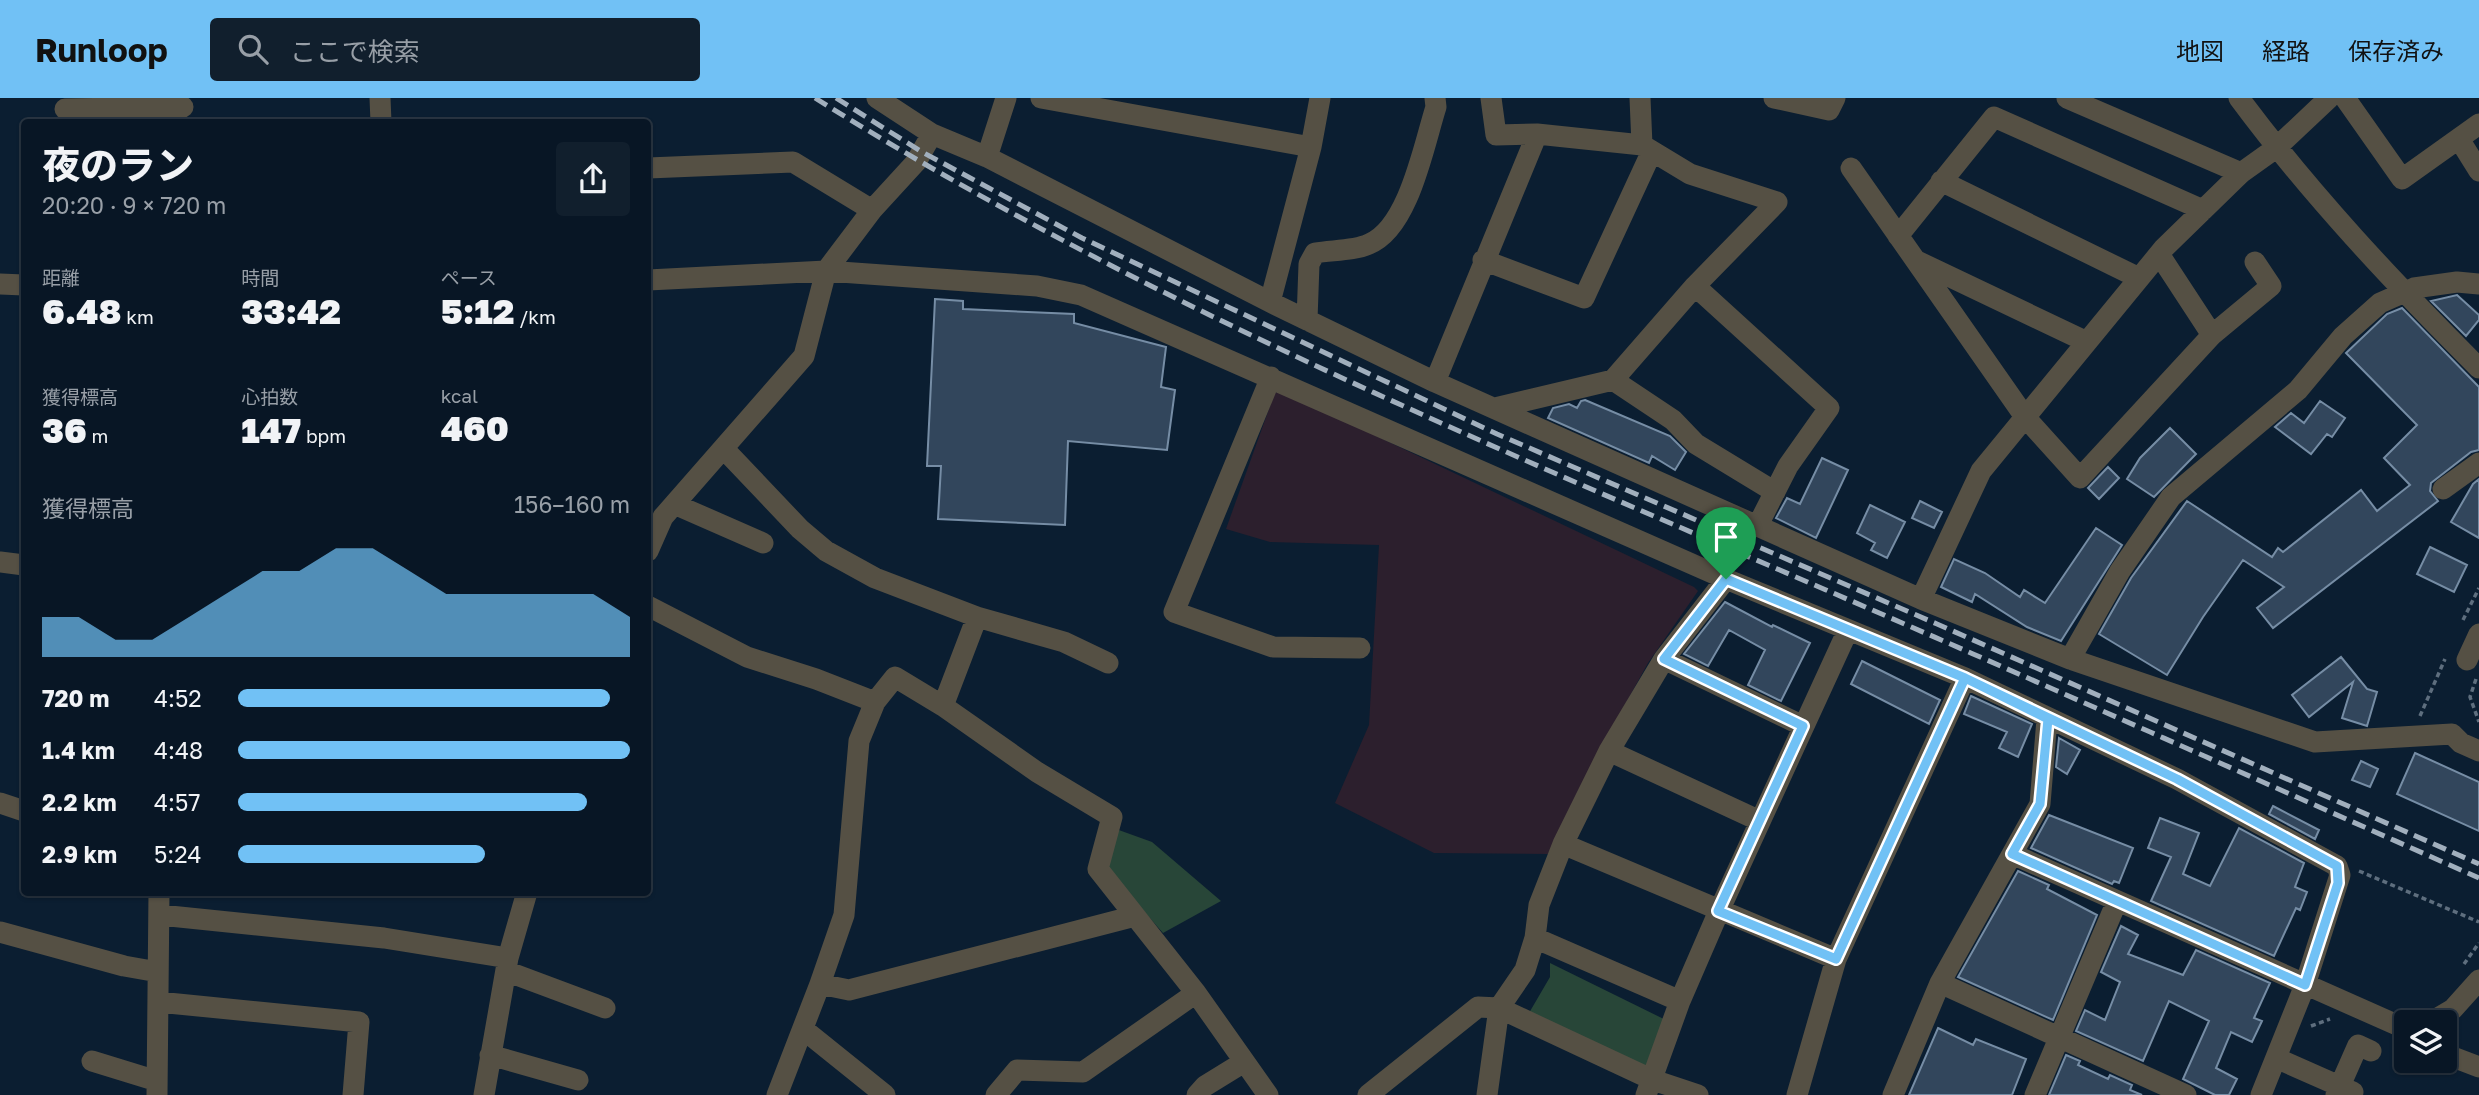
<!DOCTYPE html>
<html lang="ja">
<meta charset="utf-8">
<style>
:root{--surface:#081625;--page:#111f2d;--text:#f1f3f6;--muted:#989fa7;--line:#293542;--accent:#71c1f5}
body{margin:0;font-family:"Golos Text","Noto Sans JP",sans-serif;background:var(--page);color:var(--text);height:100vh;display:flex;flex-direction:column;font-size:26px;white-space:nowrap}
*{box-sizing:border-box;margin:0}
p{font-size:23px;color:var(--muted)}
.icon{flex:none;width:38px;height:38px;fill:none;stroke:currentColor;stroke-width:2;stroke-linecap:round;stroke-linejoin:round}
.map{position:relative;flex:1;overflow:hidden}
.details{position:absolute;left:21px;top:21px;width:630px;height:777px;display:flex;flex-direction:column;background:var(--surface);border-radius:7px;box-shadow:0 2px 5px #0004,0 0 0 2px var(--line)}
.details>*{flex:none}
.buttons{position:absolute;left:2394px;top:912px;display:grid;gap:14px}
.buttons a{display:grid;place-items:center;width:63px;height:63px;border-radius:7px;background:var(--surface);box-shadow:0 2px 5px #0004,0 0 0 2px var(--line);font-size:35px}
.pin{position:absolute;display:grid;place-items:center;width:60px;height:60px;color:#fff;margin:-72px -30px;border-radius:50% 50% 50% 0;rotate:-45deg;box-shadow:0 0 7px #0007}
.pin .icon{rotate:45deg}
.round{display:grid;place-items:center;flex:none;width:74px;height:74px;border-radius:7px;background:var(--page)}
.headline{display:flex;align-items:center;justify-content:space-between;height:119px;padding:0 21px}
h1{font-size:38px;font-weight:800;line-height:52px}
.stats{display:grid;grid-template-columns:repeat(3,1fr);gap:10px;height:119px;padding:7px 21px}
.stats div{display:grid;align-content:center}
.stats b{font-size:35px;font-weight:800}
.stats small{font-size:19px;font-weight:400}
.stats p{font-size:19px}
.chart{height:196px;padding:14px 21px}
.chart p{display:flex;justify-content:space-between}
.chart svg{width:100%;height:126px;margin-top:7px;fill:var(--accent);opacity:.7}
ul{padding:0 21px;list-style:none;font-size:23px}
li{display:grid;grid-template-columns:112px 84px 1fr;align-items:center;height:52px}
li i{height:18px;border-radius:9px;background:var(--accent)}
header{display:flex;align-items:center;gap:42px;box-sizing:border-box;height:98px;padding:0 35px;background:var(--accent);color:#111}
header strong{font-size:33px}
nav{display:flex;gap:38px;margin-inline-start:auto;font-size:24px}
.search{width:490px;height:63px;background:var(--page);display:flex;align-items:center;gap:18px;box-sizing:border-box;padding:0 24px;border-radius:7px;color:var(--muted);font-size:26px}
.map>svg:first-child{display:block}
.commercial{fill:#2c1f2d}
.green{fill:#284638}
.building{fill:#32465c;stroke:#768da5;stroke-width:2}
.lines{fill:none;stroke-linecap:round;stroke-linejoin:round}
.path{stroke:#5e6e7e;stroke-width:3.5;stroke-dasharray:5 3.5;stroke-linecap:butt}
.minor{stroke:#555044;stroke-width:21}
.rail{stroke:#a1afbd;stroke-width:5;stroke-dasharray:14 7;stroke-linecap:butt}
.route-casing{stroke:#fff;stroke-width:14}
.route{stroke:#71c1f5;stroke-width:9}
</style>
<header>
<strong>Runloop</strong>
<div class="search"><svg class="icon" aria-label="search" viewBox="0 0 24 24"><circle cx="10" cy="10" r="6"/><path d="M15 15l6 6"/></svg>ここで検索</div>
<nav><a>地図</a><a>経路</a><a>保存済み</a></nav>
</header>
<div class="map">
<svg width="2479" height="997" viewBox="0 0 2479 997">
<rect width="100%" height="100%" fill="#0b1e31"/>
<path class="commercial" d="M1275,294l15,3 404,192 4,4 -50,72 -58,105 -42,86 -114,-1 -99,-50 34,-78 10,-180 -109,-3 -44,-13z"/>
<path class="green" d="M1116,731l36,13 69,59 -58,32 -58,-66z
M1550,865l130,64 -21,46 -130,-60 21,-36z"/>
<path class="building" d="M2457,197l22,20v5l-13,16 -35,-35z
M935,201l28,2v8l111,5v9l92,24 -5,40 14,3 -8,60 -99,-9 -3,84 -127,-6 3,-53h-14z
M2402,210l77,79v63l-8,2 -40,31 -1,8 8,10 -165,127 -16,-20 27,-21 -41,-27 -40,57 -36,58 -68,-41 32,-56 56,-77 85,56 6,-9 5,4 78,-62 16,21 33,-26 -26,-27 33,-33 -71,-72 41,-39z
M1585,302l85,36 16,16 -11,18 -23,-14 -3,7 -101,-45 5,-10 16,-4 8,4 4,-7z
M2320,303l25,17 -13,19 -5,-3 -16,20 -36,-27 16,-14 13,10z
M2170,330l26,26 -42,43 -27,-18 13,-21z
M1822,360l26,12 -32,68 -40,-20 11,-20 13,6z
M2108,369l11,11 -20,21 -11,-11z
M2479,381v59l-28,-16 22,-38z
M1920,403l22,11 -8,16 -22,-10z
M1870,407l35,17 -18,36 -16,-8 4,-7 -18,-10z
M2096,430l26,17 -61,96 -34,-14 -52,-33 -3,8 -31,-15 13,-28 31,14 35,24 4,-7 21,13z
M2430,449l37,18 -13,27 -37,-18z
M1725,504l47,25 1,-2 37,18 -29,58 -33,-16 17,-35 -36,-20 -21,36 -24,-12z
M2341,559l26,32 10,3 -10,34 -25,-8 11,-36 -44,35 -17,-22z
M1862,563l78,39 -11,24 -78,-40z
M1971,598l61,28 -14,33 -19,-9 8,-16 -43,-18z
M2059,640l21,12 -13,24 -11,-7z
M2415,655l64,29v49l-82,-37z
M2361,663l17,8 -8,18 -18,-7z
M2273,708l46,24 -4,9 -46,-25z
M2049,717l84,33 -14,35 -5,-2 -2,3 -81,-36z
M2160,720l39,15 -16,41 27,12 29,-58 65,35 -9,24 12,5 -7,18 -4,-2 -22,48 -123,-55 20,-44 -23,-9z
M2018,773l31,14 -2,4 50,26 -44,105 -95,-43z
M2121,828l17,9 -10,19 55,21 13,-25 74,33 -16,35 8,3 -10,21 -21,-10 -15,36 21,11 -8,16h-14l-32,-16 26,-58 -40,-20 -26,60 -67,-30 9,-21 20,10 15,-38 -19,-10z
M1938,930l35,17 3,-6 50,20 -14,36h-103z
M2066,957l14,6 -2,4 30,14 2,-4 22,10 -2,5 12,5h-93z"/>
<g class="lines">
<path class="path" d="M2463,522l16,-32
M2476,581l-6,18 9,25
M2420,618l25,-57
M2359,773l120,51
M2464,866l15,-21
M2311,928l19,-7"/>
<path class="minor" d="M380,0l1,24
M877,0l55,36 55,23 283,145 165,80 486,217 149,60 245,83 137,-8 9,9 18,8
M1041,0l270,49
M1491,0l5,37 41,-1
M1640,0l2,47
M1774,0l55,12 6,-12
M2067,0l174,75
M2239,0c72,97 155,185 240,270
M2345,0l57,81 77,-55
M65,11l118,-2
M2459,41l20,32
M987,59l19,-59
M648,70l145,-6 79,48
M1851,70l174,249 55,61 132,-143 59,-49 -16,-24
M1941,83l198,97
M1898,138l96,-119 209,93
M2159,156l53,81
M1483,162l101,38 68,-147
M1917,163l170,81
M648,182l178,-9 211,15 44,9 645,284 239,99 212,101 160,87 3,9 -35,110 -44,110
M0,186l24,1
M1270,204l41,-155 9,-49
M1307,222l2,-56 6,-11c17,-3 39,-2 54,-9 40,-16 55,-100 67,-137l-1,-9
M1271,279l-97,235 99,35 87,1
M1613,282l60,40 23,24 79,48
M1435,284l102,-248 105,11 48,29 87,28 -82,84 134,122 -41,58 -30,59
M1495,310l118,-28 82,-94
M724,351l76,80 26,22 49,27 102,39 87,25 44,21
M2443,391l36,-26
M674,406l89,39
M648,453l15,-34 141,-161 22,-85 46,-61 44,-48 16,-28
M0,464l24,3
M1921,501l60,-128 183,-223 77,-75 35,-25 53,-50
M648,508l99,51 69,22 59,23 20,-25 48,29 94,66 75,45 -14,52 98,124 72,102
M1664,561l139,67
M2070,561l50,-88 51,-74 127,-107 45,-54 37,-33 34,-15 43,-6 22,2
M2467,562l12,-26
M943,608l34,-89
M1609,653l151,70
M0,705l24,8
M1563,746l273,115
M2012,756l394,175
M160,817l224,23 124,20
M0,834l124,34 34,6
M1535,840l145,63
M506,873l99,37
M1940,885l246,112
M820,886l24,-69 15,-174 16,-39
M158,904l201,20 -6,73
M2431,924l22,-13 26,-29
M803,931l82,66
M2445,956l34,13
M490,957l88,25
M2276,960l77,34
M92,963l65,20
M157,997l2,-203
M484,997l24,-137 19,-66
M777,997l43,-111 29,6 286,-74
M996,997l21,-25 66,2 113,-79
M1197,997l8,-9 39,-24
M1368,997l110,-88 21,1 154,72 45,15
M1487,997l12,-87 26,-38 10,-32 4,-33 24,-61 46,-93 55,-92 62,-80
M1646,997l34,-94 39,-90 129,-281
M1797,997l39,-136 129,-281
M1893,997l47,-112 100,-179 7,-85
M2035,997l82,-194
M2336,997l22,-50 13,6"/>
<path class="rail" d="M815,0c300,188 628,328 953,467 238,102 474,208 711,313
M836,0l86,54 160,86 415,196 440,190 542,240"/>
</g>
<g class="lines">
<g class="route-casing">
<path id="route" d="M1726,481l239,99 212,101 160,87 1,17 -33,102 -293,-131 28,-50 8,-85 -83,-41 -129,281 -118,-48 85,-185 -139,-67 62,-80"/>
</g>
<use href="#route" class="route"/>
</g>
</svg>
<div class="buttons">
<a><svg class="icon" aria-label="layers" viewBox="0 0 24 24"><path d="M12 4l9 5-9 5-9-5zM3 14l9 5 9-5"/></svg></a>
</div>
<div class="pin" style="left:1726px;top:481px;background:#1e9e55"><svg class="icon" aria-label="arrive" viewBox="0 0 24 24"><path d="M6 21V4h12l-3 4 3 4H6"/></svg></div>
<section class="details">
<div class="headline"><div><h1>夜のラン</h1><p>20:20 · 9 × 720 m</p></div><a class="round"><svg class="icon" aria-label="share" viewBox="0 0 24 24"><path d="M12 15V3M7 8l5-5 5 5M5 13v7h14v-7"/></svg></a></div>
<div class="stats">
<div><p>距離</p><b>6.48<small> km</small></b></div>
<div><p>時間</p><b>33:42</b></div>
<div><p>ペース</p><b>5:12<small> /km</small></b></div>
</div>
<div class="stats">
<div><p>獲得標高</p><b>36<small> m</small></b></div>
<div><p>心拍数</p><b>147<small> bpm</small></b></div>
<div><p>kcal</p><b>460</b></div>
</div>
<div class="chart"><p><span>獲得標高</span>156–160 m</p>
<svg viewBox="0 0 160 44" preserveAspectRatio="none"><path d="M0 44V30L10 30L20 38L30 38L40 30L50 22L60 14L70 14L80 6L90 6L100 14L110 22L120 22L130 22L140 22L150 22L160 30V44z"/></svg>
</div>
<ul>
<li><b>720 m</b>4:52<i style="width:95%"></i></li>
<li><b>1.4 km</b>4:48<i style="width:100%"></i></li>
<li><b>2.2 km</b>4:57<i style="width:89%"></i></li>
<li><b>2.9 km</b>5:24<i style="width:63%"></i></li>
</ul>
</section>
</div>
